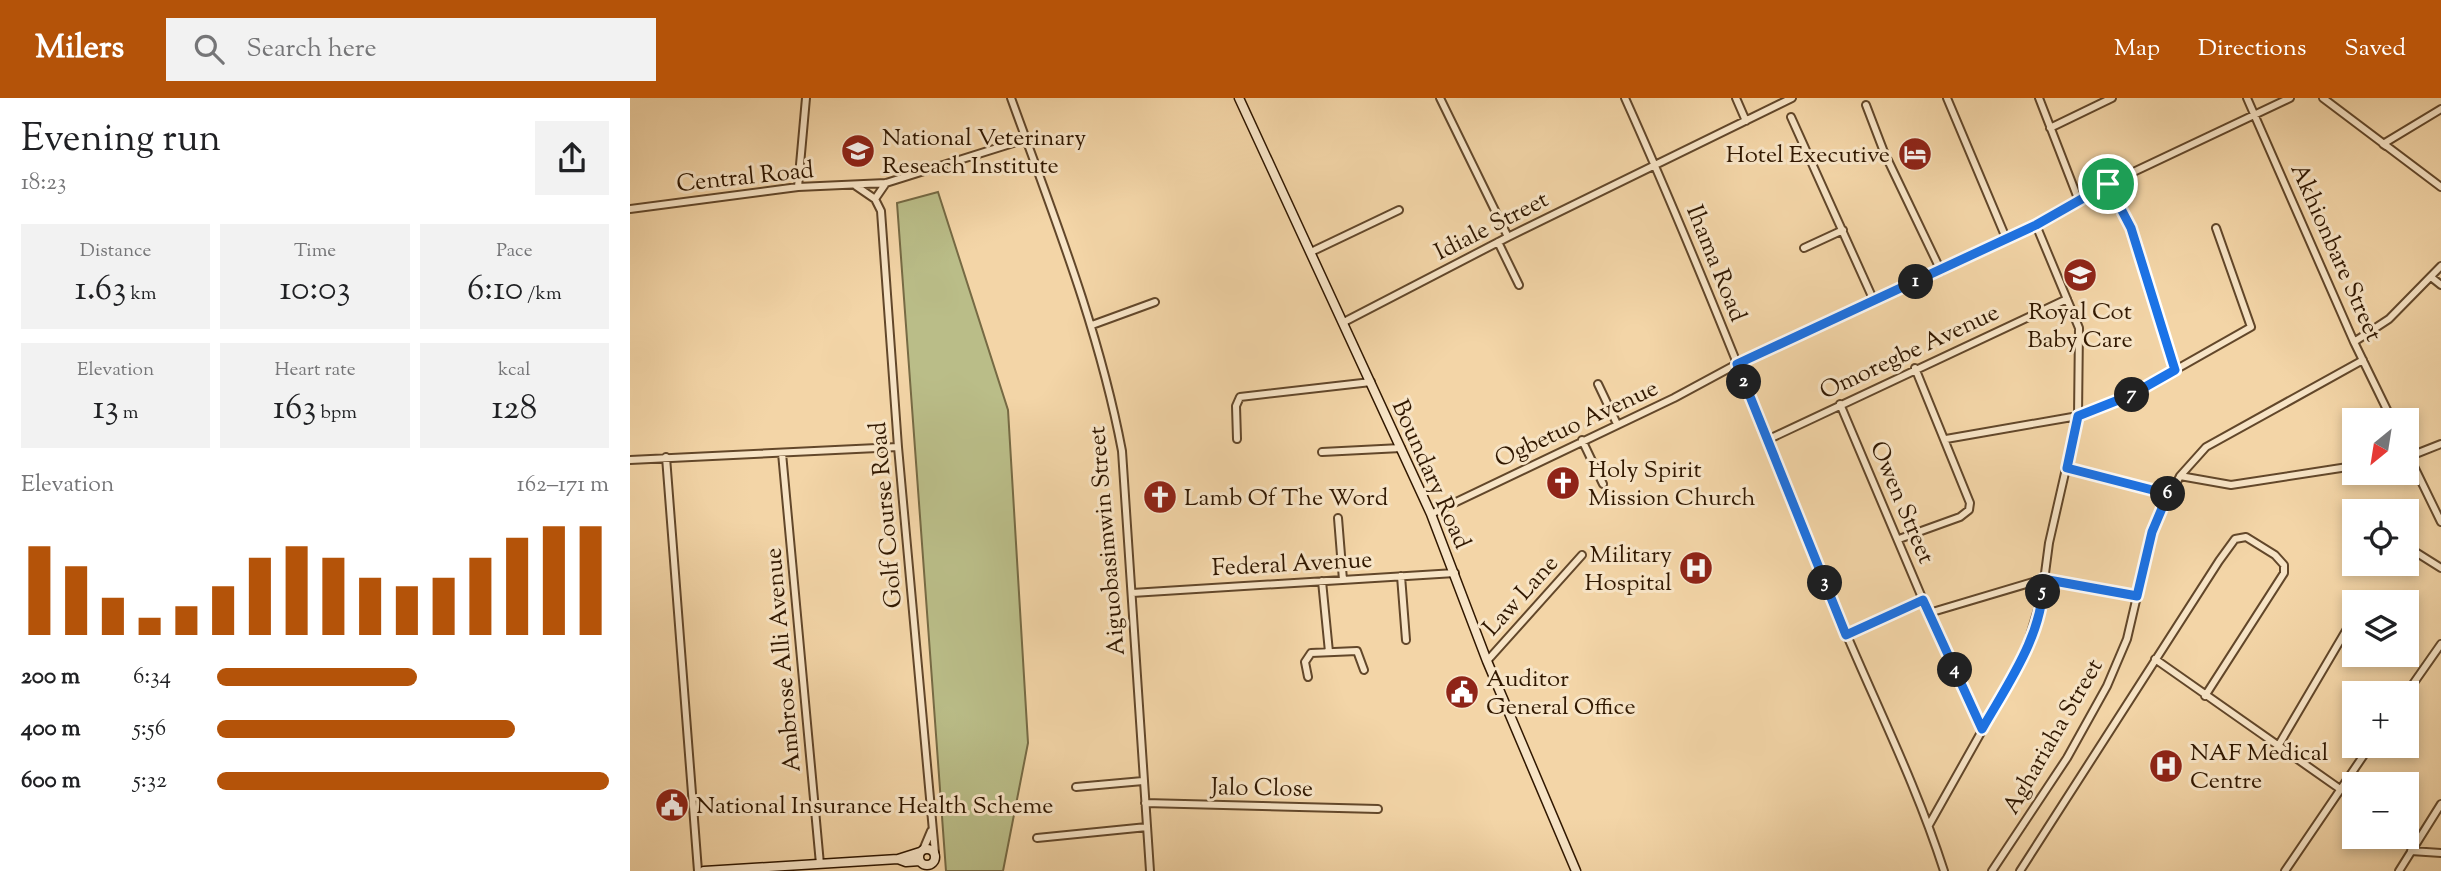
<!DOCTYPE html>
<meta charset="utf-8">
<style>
:root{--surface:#fff;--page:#f2f2f2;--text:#202124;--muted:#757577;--accent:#b45309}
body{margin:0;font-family:"Sorts Mill Goudy",serif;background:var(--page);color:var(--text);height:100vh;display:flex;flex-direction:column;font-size:26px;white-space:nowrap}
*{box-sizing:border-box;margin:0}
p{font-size:23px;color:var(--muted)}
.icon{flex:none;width:38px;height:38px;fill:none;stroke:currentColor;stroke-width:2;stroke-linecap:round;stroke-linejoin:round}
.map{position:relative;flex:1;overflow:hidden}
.details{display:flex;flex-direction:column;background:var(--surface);width:630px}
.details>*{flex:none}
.needle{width:46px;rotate:210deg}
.controls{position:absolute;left:1712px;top:310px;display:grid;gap:14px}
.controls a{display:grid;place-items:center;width:77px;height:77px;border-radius:0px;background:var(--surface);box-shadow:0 4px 10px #0003;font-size:35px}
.pin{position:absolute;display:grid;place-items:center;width:60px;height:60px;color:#fff;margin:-30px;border:4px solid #fff;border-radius:50%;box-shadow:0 2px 7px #0007}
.km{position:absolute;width:35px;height:35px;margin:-18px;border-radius:50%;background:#222;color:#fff;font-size:19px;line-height:35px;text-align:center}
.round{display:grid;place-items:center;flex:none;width:74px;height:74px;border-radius:0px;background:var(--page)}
.overview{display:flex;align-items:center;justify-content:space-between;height:119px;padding:0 21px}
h1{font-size:38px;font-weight:600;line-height:52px}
.figures{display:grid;grid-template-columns:repeat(3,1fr);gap:10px;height:119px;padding:7px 21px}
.figures div{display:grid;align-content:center;border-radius:0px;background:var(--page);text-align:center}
.figures b{font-size:35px;font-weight:600}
.figures small{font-size:19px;font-weight:400}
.figures p{font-size:19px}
.chart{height:196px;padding:14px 21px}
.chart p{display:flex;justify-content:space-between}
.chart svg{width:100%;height:126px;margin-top:7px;stroke:var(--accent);stroke-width:6}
ul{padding:0 21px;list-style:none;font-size:23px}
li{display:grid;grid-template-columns:112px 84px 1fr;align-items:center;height:52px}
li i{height:18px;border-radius:9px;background:var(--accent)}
header{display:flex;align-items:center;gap:42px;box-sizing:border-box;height:98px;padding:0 35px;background:var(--accent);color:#fff}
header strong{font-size:33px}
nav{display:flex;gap:38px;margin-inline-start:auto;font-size:24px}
.search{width:490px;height:63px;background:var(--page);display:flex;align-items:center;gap:18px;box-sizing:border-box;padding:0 24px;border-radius:0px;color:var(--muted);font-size:26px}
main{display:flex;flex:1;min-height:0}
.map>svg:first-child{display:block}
.green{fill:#babd88;stroke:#766a44;stroke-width:2}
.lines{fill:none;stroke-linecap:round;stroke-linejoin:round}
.street-casing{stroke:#62472a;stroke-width:10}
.secondary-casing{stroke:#311801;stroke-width:11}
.street{stroke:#f7e4c6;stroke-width:6}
.secondary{stroke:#f7e4c6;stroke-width:8}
.route-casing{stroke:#fff;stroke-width:14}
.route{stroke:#1a73e8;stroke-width:9}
.labels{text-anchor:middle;stroke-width:6;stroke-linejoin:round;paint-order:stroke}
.poi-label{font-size:24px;fill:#311801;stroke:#f7e4c6;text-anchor:start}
.street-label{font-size:24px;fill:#311801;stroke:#f7e4c6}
</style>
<header>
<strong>Milers</strong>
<div class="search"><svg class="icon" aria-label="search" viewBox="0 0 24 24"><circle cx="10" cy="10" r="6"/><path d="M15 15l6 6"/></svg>Search here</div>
<nav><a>Map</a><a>Directions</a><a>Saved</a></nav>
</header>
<main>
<section class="details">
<div class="overview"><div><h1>Evening run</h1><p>18:23</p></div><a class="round"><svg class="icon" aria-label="share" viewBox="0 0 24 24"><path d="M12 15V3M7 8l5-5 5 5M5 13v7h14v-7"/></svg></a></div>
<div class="figures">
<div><p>Distance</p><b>1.63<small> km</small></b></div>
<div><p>Time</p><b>10:03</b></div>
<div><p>Pace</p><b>6:10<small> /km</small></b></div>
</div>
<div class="figures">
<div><p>Elevation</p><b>13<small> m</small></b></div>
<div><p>Heart rate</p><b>163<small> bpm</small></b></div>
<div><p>kcal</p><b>128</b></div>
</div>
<div class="chart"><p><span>Elevation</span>162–171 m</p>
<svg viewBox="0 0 160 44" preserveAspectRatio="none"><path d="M5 44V13M15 44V20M25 44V31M35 44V38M45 44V34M55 44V27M65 44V17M75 44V13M85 44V17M95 44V24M105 44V27M115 44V24M125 44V17M135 44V10M145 44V6M155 44V6"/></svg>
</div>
<ul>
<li><b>200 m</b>6:34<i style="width:51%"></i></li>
<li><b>400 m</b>5:56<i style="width:76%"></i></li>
<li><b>600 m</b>5:32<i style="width:100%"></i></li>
</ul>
</section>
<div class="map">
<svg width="1811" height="773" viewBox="0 0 1811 773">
<rect width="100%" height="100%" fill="#f3d5a7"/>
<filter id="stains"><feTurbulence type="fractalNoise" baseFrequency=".00286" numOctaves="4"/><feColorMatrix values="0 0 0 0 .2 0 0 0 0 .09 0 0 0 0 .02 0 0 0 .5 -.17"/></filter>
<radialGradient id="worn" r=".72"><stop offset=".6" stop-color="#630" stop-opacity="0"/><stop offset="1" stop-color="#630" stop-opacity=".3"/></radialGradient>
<path class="green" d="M308,94l70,218 20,333 -25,128h-57l-49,-668z"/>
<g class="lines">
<g class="street-casing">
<path id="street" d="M381,0c42,116 88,231 111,353l28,420
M810,0l68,139
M995,0c75,167 141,339 210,509 36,88 80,173 109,264
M1106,0l10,23
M1317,0l59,140
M1409,0l40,103
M1617,0l107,244 38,78
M1693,0l118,89
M1236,7l18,47 57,119
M1161,19l83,184
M1420,30l62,-30
M1756,48l-3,-2 58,-35
M1478,86l23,44 44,142
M226,88l19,13 6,12 17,236 37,406
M168,89l8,-89
M245,101l11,-16
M0,111l168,-22 88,-4 140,-44
M868,144l21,43
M1174,150l39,-18
M681,154l88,-42
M1801,179l10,8
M714,224l164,-85 284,-139
M462,227l63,-23
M1724,244l35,-23 52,-53
M968,286l19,40
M1210,306l83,196 59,129
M607,341l-1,-33 4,-9 131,-15
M1316,341l132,-23 53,-21 120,-68 -35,-99
M952,342l21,44
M1137,342l300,-141
M1776,352l35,72
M692,354l79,-4
M152,355l38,411
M36,359l32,414
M1778,359l33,-13
M0,362l268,-13
M1437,370l101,26
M1550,378l51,9 123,-19
M801,416l243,-116 63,-34 299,-139 72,-41 182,-86
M708,420l5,62
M1269,441l61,-22 9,-7 1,-7 -55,-135
M1776,448l35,22
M771,478l5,64
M692,483l7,71
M502,495l323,-20
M1299,515l114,-34 95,17
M1216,537l77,-35
M1525,561l185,130
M857,563l95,-106
M678,579l-3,-15 6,-9 46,-2 7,19
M1776,596l35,-50
M1647,650l77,-131
M446,689l67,-6
M515,705l233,6
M1299,727l95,-169 18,-60 7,-53 29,-127 1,-88 -43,-103
M407,740l110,-11
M293,752l8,-19
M1781,753l30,2
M1362,773l75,-113 40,-72 20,-47 25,-107 28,-56 26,-29 157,-87
M1390,773l199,-310 16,-22 11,-2 29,18 9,10v8l-79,123
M1655,773l85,-125
M1769,773l42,-67"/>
</g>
<g class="secondary-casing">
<path id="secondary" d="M609,0l192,416 56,147 89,210
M289 759a8 8 0 1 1 16 0a8 8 0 1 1-16 0Z
M268,761l22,-7
M74,773l194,-12 8,3 14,-1"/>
</g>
<use href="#street" class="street"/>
<use href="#secondary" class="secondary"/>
</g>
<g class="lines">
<g class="route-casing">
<path id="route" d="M1478,86l23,44 44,142 -44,25 -53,21 -11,52 101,26 -16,38 -15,64 -94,-17c2,53 -36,106 -61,150l-59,-129 -77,35 -109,-271 299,-139z"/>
</g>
<use href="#route" class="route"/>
</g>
<defs>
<g id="university-disc" transform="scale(1.75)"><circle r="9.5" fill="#8f2418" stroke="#f7e4c6"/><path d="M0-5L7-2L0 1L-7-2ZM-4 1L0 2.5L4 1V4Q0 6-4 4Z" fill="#fff"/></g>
<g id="hotel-disc" transform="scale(1.75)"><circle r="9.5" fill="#8f2418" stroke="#f7e4c6"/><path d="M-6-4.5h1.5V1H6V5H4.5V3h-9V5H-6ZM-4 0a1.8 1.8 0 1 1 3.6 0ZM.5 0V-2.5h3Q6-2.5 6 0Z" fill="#fff"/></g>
<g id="school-disc" transform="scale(1.75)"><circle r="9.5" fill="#8f2418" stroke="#f7e4c6"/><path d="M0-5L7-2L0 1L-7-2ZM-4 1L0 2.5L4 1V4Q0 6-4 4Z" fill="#fff"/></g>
<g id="church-disc" transform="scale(1.75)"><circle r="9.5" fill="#8f2418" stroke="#f7e4c6"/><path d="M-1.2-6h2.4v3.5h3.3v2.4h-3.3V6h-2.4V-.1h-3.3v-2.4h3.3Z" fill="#fff"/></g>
<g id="hospital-disc" transform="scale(1.75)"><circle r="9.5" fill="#8f2418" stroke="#f7e4c6"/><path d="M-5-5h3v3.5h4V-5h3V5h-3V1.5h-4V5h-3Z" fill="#fff"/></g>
<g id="civic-disc" transform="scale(1.75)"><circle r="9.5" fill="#8f2418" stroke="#f7e4c6"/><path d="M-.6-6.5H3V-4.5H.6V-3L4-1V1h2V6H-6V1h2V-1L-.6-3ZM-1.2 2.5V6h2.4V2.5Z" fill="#fff"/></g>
</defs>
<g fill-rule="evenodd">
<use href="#university-disc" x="228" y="53"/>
<use href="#hotel-disc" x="1285" y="56"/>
<use href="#school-disc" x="1450" y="177"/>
<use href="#church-disc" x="933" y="385"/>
<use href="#church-disc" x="530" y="399"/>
<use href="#hospital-disc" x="1066" y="470"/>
<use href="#civic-disc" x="832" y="594"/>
<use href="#hospital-disc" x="1536" y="668"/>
<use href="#civic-disc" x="42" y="707"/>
</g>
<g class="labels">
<g class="poi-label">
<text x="252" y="47">National Veterinary<tspan x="252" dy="28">Reseach Institute</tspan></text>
<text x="1260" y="64" text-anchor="end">Hotel Executive</text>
<text x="1450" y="221" text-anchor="middle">Royal Cot<tspan x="1450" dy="28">Baby Care</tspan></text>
<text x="958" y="379">Holy Spirit<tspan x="958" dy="28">Mission Church</tspan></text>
<text x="554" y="407">Lamb Of The Word</text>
<text x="1042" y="464" text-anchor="end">Military<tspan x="1042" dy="28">Hospital</tspan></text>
<text x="856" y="588">Auditor<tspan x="856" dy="28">General Office</tspan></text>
<text x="1560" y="662">NAF Medical<tspan x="1560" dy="28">Centre</tspan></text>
<text x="66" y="715">National Insurance Health Scheme</text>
</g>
<g class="street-label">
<text transform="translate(115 78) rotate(-6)" y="8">Central Road</text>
<text transform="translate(861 127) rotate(-27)" y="8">Idiale Street</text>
<text transform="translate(1707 154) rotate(66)" y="8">Akhionbare Street</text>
<text transform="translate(1087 165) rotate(68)" y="8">Ihama Road</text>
<text transform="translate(1279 253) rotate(-25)" y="8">Omoregbe Avenue</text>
<text transform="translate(946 325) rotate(-25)" y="8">Ogbetuo Avenue</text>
<text transform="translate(802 376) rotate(66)" y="8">Boundary Road</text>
<text transform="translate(1273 404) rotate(67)" y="8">Owen Street</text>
<text transform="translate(255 417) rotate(-95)" y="8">Golf Course Road</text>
<text transform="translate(476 443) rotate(-95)" y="8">Aiguobasimwin Street</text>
<text transform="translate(662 465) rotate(-3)" y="8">Federal Avenue</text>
<text transform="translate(890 497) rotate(-48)" y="8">Law Lane</text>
<text transform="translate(152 562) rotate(-95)" y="8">Ambrose Alli Avenue</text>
<text transform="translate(1422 638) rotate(-60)" y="8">Aghariaha Street</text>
<text transform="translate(632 689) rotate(1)" y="8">Jalo Close</text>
</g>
</g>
<rect width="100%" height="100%" filter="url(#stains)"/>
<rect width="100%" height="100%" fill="url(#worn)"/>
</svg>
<div class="controls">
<a><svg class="needle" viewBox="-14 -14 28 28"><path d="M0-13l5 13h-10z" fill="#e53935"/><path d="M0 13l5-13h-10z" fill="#757577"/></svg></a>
<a><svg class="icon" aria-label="locate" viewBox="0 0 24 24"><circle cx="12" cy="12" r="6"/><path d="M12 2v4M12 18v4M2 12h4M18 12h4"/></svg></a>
<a><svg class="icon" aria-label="layers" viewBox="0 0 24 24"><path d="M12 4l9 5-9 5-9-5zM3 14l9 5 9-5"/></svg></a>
<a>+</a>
<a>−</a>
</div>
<div class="pin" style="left:1478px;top:86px;background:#1e9e55"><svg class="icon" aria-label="arrive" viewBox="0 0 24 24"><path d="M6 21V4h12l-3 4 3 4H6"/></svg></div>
<b class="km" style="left:1286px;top:184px">1</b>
<b class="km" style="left:1114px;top:284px">2</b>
<b class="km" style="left:1195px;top:485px">3</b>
<b class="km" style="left:1325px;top:572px">4</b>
<b class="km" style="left:1413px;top:494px">5</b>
<b class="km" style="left:1538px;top:396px">6</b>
<b class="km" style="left:1502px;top:297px">7</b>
</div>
</main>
